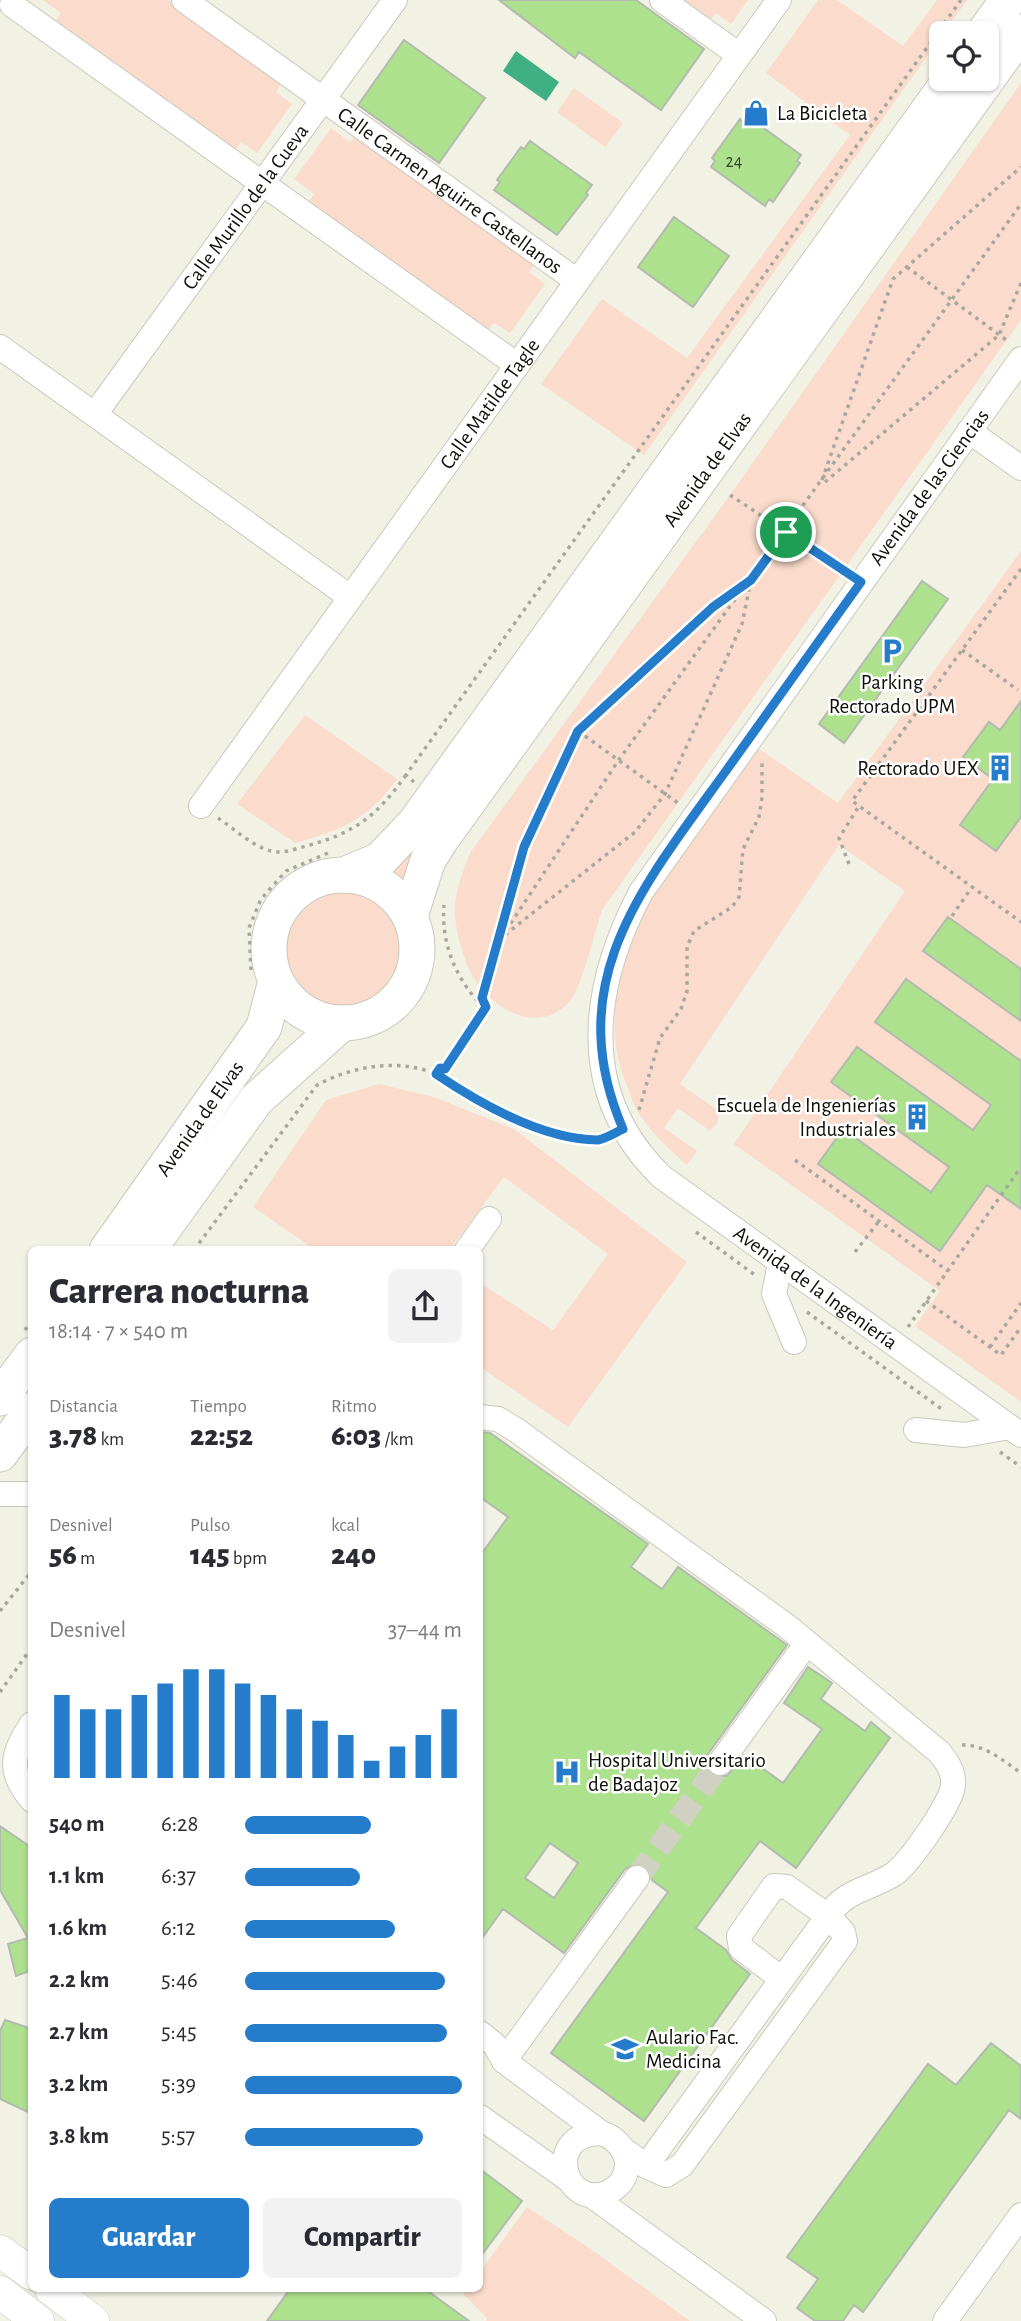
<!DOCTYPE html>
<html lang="es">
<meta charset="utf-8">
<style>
:root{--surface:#fff;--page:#f2f2f3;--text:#2b2b33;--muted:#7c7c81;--accent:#257cca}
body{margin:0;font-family:"Alegreya Sans",sans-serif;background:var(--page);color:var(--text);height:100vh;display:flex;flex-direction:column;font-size:26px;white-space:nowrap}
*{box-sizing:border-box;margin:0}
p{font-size:23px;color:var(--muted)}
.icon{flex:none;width:38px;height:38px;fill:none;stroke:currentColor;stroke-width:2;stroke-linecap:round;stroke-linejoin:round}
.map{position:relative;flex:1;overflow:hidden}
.sheet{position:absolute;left:28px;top:1246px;width:455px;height:1046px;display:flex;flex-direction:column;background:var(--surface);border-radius:10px;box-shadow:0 2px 5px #0004}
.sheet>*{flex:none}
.controls{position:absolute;left:929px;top:21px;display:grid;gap:14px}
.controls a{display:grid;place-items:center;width:70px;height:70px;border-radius:10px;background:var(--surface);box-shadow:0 2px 5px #0004;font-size:35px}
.pin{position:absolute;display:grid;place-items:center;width:60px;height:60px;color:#fff;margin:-30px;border:4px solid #fff;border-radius:50%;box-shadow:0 2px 7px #0007}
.round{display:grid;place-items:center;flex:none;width:74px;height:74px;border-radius:10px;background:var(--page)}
.overview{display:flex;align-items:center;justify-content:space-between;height:119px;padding:0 21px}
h1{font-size:38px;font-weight:800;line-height:52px}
.figures{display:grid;grid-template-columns:repeat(3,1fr);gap:10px;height:119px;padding:7px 21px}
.figures div{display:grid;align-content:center}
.figures b{font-size:30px;font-weight:800}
.figures small{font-size:19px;font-weight:400}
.figures p{font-size:19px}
.chart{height:196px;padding:14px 21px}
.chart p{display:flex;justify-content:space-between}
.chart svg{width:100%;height:126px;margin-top:7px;stroke:var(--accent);stroke-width:6}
.cta{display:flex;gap:14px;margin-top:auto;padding:14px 21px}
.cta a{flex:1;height:80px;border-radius:10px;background:var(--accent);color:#fff;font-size:28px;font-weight:800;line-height:80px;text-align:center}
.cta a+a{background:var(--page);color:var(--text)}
ul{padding:0 21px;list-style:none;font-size:23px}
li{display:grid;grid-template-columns:112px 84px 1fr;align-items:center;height:52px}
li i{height:18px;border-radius:9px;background:var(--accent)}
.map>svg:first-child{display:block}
.green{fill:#fadbcc}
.water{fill:#3fb083}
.building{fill:#ade18d;stroke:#b3baaf;stroke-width:2;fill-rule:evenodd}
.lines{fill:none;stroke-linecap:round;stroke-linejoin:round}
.minor-tunnel{stroke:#d0d0c3;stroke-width:24;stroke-dasharray:24 12;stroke-linecap:butt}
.minor-casing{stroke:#c9c9bb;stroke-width:26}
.major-casing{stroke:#c9c9bb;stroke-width:33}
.highway-casing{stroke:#c9c9bb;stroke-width:37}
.path{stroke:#a8a89d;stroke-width:3.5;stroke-dasharray:3.5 5;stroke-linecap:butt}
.minor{stroke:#fff;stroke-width:24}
.major{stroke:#fff;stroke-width:32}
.highway{stroke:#fff;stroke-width:35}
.route-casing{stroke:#fff;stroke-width:14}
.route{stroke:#257cca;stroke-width:9}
.labels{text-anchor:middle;stroke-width:5;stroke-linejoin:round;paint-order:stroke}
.number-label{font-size:18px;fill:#36432b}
.poi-label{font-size:21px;fill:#0e0e0a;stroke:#fff;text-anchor:start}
.street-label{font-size:21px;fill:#0e0e0a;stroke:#fff}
</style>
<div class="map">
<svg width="1021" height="2321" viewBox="0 0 1021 2321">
<rect width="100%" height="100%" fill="#f2f2e4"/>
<path class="green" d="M43,0h125l114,82 -6,10 16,12 -35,49 -16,-11 -7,10 -179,-130 6,-9z
M676,0h72l-17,24 -15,-11 -8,10z
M818,0h19l66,46 34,-46h30l-323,455 -103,-71 61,-85 85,59 163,-223 -84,-62z
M1021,83v237l-419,590c-7,20 -20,77 -32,91 -31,35 -76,10 -97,-24 -10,-18 -16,-41 -18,-61 -2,-22 8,-43 15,-63l260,-358z
M574,88l49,35 -18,24 -48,-35z
M331,128l19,14 6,-8 179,129 -6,9 16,12 -35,49 -16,-10 -7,9 -179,-129 6,-9 -20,-15z
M1021,551v851l-106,-76 25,-35 -206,-147 171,-253 -66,-46 -159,239 39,27 -1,11 -8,9 -32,-23 -14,20 33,23 -10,14c-17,-15 -34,-30 -47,-50 -7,-10 -10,-23 -15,-34 -45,-119 67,-243 130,-335l83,57z
M305,715l92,64c-30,41 -53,50 -102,64l-58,-39z
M423,833l-21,53 -20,-12z
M281 950a61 61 0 1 1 122 0a61 61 0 1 1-122 0Z
M379,1084l55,13 80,32 173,133 -119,165 -88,-60v-84l73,47 55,-76 -104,-77 -54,72h-136l-61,-42 73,-107z
M527,2207l65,43 98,71h-204l1,-3 -24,-24 4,-5h13v-17z"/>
<path class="water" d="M516,51l43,31 -13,19 -43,-30z"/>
<path class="building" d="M499,0h137l68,49 -43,61 -82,-58 -4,6z
M404,40l81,58 -46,65 -81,-58z
M747,116l54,39 -4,6 3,2 -27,39 -4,-3 -4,7 -54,-39 4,-6 -3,-3 28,-39 3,3z
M530,141l62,44 -6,8 2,2 -31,40 -63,-45 6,-8 -3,-2 24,-33 3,2z
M674,217l55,39 -36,51 -55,-40z
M922,581l26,18 -104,144 -25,-19z
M1021,701v116l-25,34 -36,-26 33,-46 -30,-22 26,-35 11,8z
M948,917l73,52v52l-98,-70z
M906,979l115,82v148l-34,-24 -47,66 -122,-87 25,-35 88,63 18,-25 -118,-85 26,-35 116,83 18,-25 -116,-83z
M480,1432l10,1 158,111 -17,23 31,22 16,-22 109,78 -79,109 -3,8 6,13 16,1 17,-21 39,28 39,-54 -38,-26 24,-36 24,16 -11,16 44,32 6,-9 19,16 -94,130 -36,-27 -64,87 30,22 6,10 18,14 -106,147 -93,-68 117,-161 -16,-12 -6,-14 -8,-3 -13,6 -61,84 -61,-44 -23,32v-385l28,-39 -28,-20zM550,1843l28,20 -24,35 -29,-20z
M0,1826l32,22v122l-16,6 -8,-32 20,-6 -28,-48z
M5,2020l27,9v85l-32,-15v-68z
M991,2043l30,23v53l-12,-9 -146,202 -9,-7 -11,16h-28l-18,-13 21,-29 -31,-22 141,-193 28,21z
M480,2169l42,32 -42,56z
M290,2289h135l44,32h-202z"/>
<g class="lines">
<path class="minor-tunnel" d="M637,1878l83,-115"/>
<g class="minor-casing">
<g id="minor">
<path id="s1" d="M184,0l393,281"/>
<path d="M662,0l77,55"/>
<path d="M12,5l505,360"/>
<path d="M0,347l350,250"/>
<path id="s2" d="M1021,359l-380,533c-51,97 -64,203 21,285l359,258"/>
<path id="s3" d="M95,414l300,-414"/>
<path d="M969,431l52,37"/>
<path id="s4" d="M201,806l578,-806"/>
<path d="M467,1250l22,-31"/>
<path d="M780,1263l-6,31 20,48"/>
<path d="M480,1417l18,2 18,11 272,197 151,125c8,10 15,19 14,33 -1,18 -44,78 -59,89 -25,16 -48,15 -66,42l-41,-29 -13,-1 -35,50 2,12 41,31"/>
<path d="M916,1430l48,5 46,-8"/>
<path d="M0,1494h32"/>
<path d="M32,1724c-20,28 -25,48 0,76"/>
<path d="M720,1763l87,-120"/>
<path d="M480,2033l15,12 9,16 97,72c19,6 33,26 22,46 -3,6 -10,11 -16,14 -44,17 -64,-60 -6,-60"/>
<path d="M504,2061l133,-183"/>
<path d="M480,2117l88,62"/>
<path d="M624,2150l22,16 20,9 16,-10 163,-224 -2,-9 -15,-16 -182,250"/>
<path d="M591,2195l173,126"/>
<path d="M945,2321l76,-106"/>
</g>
</g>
<g class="major-casing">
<path id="major" d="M0,2251l32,23
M51,2289l42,32
M0,2292l38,29"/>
</g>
<g class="highway-casing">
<g id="highway">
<path d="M984,33l24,-33"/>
<path d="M344,875l36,-15 35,-37 536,-744"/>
<circle cx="343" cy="949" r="74"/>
<path id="s5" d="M410,916l18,-56 12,-19 581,-809"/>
<path id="s6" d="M107,1250l157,-223 12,-46"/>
<path d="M148,1250l108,-150 85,-76"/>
<path d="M0,1398l32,-43"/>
<path d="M0,1454l32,-44"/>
</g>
</g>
<path class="path" d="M907,267l102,75
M822,480l71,-201 128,-112
M825,482l174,-147 22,-52
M730,495l115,76
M1021,569l-169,232 169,121
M751,580l-9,44 -77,170 -30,38 -134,106 23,-91 54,-116 135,-124z
M962,650l56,40
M578,731l100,72
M414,782l-8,-7 555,-775
M218,818c17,11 40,34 61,34 9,0 19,-4 27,-6 49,-13 71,-30 100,-71
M849,864l-10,-26 20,-32
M952,916l20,-29
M251,970l-2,-42 12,-29 25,-28 42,-18
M440,1067l5,2 41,-62 -4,-9 19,-60 117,-177 403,-557
M436,1074c54,36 99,55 164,66l7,-3
M639,1110l21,-72 21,-29 6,-18v-44l7,-16 38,-24 7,-10 4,-48 16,-32 3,-20v-38
M795,1160l153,111
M696,1232l59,43
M194,1250l123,-165c36,-19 81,-27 119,-11l45,-69c-26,-28 -40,-62 -37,-100
M855,1252l24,-31
M926,1301l75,54 20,-28
M807,1312l136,98
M908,1327l113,-160
M25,1330l7,-10
M990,1347l31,-44
M1000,1452l21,15
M0,1611l32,-40
M0,1692l32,-45
M962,1745c24,0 40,15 59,28"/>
<use href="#minor" class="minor"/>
<use href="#major" class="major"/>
<use href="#highway" class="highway"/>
</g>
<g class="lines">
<g class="route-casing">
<path id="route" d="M786,532l75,50c-44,62 -89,124 -133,186 -83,116 -169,212 -105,361 -8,4 -18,10 -25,11 -54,0 -119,-37 -162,-66l4,-6 5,1 41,-62 -4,-9 42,-151 54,-116 135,-124 38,-27z"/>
</g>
<use href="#route" class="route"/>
</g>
<defs>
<g id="shop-bare" transform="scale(2.1)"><path d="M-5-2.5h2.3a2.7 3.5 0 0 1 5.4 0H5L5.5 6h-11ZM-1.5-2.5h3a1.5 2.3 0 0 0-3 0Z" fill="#257cca" stroke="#fff" stroke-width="2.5" paint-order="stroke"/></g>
<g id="parking-bare" transform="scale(2.1)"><path d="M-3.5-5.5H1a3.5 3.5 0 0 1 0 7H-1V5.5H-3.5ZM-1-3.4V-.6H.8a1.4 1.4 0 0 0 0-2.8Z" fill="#257cca" stroke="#fff" stroke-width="2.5" paint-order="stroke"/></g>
<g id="building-bare" transform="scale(2.1)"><path d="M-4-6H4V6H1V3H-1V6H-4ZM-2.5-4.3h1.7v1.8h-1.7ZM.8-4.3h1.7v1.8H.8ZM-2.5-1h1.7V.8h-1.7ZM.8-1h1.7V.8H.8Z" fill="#257cca" stroke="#fff" stroke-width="2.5" paint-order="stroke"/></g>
<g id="hospital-bare" transform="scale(2.1)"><path d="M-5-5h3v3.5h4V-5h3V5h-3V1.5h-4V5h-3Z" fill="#257cca" stroke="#fff" stroke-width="2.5" paint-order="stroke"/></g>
<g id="university-bare" transform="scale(2.1)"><path d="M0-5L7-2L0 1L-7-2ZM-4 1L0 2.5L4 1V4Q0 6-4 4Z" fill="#257cca" stroke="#fff" stroke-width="2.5" paint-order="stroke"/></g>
</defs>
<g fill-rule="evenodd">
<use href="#shop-bare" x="756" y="113"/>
<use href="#parking-bare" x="892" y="651"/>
<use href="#building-bare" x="1000" y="768"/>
<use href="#building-bare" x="917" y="1117"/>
<use href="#hospital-bare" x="567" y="1772"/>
<use href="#university-bare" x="625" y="2049"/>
</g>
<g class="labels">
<g class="number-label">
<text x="734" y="167">24</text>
</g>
<g class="poi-label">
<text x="777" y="120">La Bicicleta</text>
<text x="892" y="689" text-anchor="middle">Parking<tspan x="892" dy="24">Rectorado UPM</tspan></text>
<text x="979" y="775" text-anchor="end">Rectorado UEX</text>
<text x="896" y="1112" text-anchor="end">Escuela de Ingenierías<tspan x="896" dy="24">Industriales</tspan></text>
<text x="588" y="1767">Hospital Universitario<tspan x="588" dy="24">de Badajoz</tspan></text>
<text x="646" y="2044">Aulario Fac.<tspan x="646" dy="24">Medicina</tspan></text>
</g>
<g class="street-label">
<text dy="7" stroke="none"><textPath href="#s1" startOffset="327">Calle Carmen Aguirre Castellanos</textPath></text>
<text dy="7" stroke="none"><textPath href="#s3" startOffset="256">Calle Murillo de la Cueva</textPath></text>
<text dy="7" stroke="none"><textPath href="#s4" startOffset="495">Calle Matilde Tagle</textPath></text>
<text dy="7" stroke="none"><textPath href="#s5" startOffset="539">Avenida de Elvas</textPath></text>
<text transform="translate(929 487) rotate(-54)" y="7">Avenida de las Ciencias</text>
<text dy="7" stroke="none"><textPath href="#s6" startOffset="161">Avenida de Elvas</textPath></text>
<text dy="7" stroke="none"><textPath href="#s2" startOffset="1153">Avenida de la Ingeniería</textPath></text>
</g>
</g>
</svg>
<div class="controls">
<a><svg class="icon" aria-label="locate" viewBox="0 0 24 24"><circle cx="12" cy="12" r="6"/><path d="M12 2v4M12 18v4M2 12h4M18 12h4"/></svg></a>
</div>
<div class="pin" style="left:786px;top:532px;background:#1e9e55"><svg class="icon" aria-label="arrive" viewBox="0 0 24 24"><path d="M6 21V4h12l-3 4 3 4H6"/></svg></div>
<section class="sheet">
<div class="overview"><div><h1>Carrera nocturna</h1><p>18:14 · 7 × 540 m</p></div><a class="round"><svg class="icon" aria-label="share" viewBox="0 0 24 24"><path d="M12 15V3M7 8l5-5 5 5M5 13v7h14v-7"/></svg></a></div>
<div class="figures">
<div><p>Distancia</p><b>3.78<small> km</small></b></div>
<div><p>Tiempo</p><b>22:52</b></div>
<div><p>Ritmo</p><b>6:03<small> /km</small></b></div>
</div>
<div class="figures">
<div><p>Desnivel</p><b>56<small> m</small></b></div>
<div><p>Pulso</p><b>145<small> bpm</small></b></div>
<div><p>kcal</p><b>240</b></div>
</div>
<div class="chart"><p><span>Desnivel</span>37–44 m</p>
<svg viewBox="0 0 160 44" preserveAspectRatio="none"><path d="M5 44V15M15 44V20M25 44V20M35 44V15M45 44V11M55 44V6M65 44V6M75 44V11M85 44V15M95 44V20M105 44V24M115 44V29M125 44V38M135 44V33M145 44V29M155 44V20"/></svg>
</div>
<ul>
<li><b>540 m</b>6:28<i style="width:58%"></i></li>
<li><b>1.1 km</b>6:37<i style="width:53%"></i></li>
<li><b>1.6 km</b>6:12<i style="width:69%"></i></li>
<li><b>2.2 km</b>5:46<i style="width:92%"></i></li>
<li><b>2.7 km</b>5:45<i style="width:93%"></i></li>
<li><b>3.2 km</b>5:39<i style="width:100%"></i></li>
<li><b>3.8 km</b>5:57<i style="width:82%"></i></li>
</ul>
<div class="cta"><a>Guardar</a><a>Compartir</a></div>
</section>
</div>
